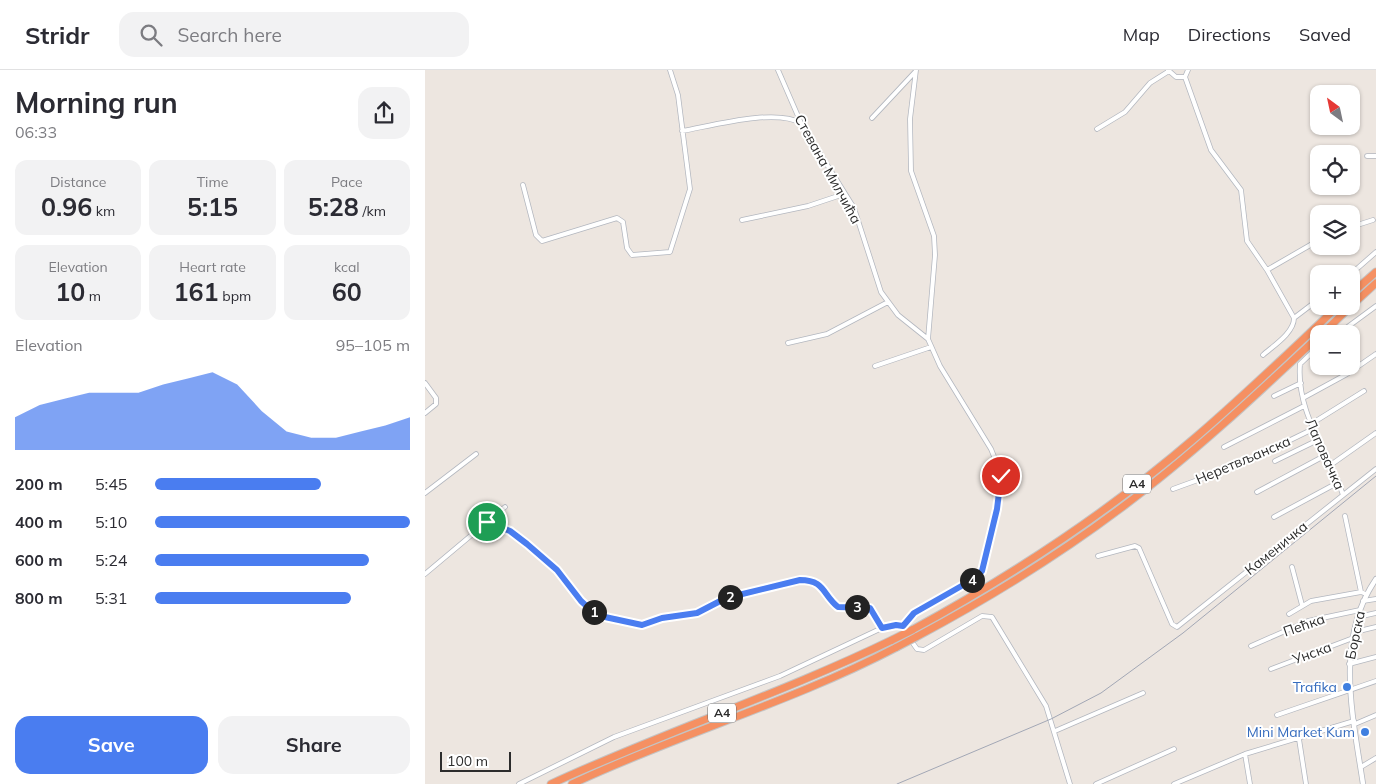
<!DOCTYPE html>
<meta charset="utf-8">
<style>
:root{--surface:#fff;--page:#f2f2f3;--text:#2b2b33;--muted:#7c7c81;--line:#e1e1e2;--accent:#4a7df0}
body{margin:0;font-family:Mulish,sans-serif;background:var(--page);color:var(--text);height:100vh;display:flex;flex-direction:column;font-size:19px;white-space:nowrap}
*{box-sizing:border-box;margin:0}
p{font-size:16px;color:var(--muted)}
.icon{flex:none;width:28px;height:28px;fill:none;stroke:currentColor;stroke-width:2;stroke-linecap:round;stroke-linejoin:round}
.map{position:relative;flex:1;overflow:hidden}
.details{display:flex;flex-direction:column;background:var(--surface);width:425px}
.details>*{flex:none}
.needle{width:32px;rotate:327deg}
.fabs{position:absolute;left:885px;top:15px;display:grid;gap:10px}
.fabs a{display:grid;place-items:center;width:50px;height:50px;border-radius:10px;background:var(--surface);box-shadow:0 1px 4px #0004;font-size:25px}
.scale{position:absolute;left:15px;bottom:12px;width:71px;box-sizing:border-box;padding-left:5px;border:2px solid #2c2c2c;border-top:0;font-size:14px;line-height:18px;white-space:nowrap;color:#2c2c2c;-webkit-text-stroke:4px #fff;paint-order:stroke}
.pin{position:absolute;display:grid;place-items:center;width:42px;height:42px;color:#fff;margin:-21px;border:2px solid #fff;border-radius:50%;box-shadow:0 1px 5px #0007}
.km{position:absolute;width:25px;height:25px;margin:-12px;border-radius:50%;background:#222;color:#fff;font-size:14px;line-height:25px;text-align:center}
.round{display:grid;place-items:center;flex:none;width:52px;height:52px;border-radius:15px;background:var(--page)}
.overview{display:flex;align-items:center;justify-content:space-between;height:85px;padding:0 15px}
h1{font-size:28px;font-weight:700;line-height:38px}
.stats{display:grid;grid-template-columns:repeat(3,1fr);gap:8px;height:85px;padding:5px 15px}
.stats div{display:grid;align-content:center;border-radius:12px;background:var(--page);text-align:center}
.stats b{font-size:25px;font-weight:700}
.stats small{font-size:14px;font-weight:400}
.stats p{font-size:14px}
.chart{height:140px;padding:10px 15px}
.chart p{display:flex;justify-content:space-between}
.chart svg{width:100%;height:90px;margin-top:5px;fill:var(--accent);opacity:.7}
.cta{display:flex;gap:10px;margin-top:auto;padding:10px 15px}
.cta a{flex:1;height:58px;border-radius:15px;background:var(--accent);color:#fff;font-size:20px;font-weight:700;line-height:58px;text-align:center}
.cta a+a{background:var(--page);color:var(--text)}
ul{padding:0 15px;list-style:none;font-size:16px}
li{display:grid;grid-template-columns:80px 60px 1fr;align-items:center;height:38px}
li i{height:12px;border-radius:6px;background:var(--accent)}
header{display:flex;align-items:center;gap:30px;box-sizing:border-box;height:70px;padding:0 25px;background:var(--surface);border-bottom:1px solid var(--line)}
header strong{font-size:24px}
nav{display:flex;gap:28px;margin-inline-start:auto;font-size:18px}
.search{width:350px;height:45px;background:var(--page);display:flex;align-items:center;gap:12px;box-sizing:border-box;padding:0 18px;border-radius:15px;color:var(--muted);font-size:19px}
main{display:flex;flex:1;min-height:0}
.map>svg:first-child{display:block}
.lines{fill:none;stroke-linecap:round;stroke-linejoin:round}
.minor-casing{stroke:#b3b7bf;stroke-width:5.5}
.tertiary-casing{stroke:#b3b7bf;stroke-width:6}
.motorway-casing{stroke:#c4c4c4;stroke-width:9}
.minor{stroke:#fff;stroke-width:4}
.tertiary{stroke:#fff;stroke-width:4.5}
.motorway{stroke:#f59062;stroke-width:7}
.rail{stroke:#a2a7b5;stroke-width:1}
.motorway-bridge-casing{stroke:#c4c4c4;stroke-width:9;stroke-linecap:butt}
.motorway-bridge{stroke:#f59062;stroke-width:7}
.route-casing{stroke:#fff;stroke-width:10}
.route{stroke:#4a7df0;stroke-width:6}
.shop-dot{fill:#3f7fe0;stroke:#fff;stroke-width:2}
.labels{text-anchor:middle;stroke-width:4;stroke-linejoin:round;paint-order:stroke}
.shield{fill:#fff;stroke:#6b6b6b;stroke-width:1}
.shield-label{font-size:12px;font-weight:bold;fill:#2c2c2c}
.street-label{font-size:14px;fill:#2c2c2c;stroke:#fff}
.shop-label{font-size:14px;fill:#366cbe;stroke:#fff;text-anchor:end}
</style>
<header>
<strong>Stridr</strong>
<div class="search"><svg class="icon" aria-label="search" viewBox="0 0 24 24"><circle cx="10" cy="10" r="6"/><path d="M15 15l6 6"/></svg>Search here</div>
<nav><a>Map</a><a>Directions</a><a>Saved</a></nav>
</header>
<main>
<section class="details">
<div class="overview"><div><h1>Morning run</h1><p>06:33</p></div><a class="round"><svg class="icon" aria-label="share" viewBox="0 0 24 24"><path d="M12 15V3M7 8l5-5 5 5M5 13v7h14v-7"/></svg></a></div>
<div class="stats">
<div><p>Distance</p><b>0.96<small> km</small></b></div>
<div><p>Time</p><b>5:15</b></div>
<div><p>Pace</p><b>5:28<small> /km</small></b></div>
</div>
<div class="stats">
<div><p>Elevation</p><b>10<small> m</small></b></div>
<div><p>Heart rate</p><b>161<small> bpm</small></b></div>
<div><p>kcal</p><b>60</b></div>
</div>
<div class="chart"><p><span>Elevation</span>95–105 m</p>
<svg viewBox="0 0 160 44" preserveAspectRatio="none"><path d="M0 44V28L10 22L20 19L30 16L40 16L50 16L60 12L70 9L80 6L90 12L100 25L110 35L120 38L130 38L140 35L150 32L160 28V44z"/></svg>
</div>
<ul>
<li><b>200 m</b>5:45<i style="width:65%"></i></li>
<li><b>400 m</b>5:10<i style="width:100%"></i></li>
<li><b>600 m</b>5:24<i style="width:84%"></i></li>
<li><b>800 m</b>5:31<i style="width:77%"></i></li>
</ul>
<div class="cta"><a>Save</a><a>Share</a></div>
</section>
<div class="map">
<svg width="951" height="714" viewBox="0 0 951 714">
<rect width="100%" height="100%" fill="#ede6e0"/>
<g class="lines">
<g class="minor-casing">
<path id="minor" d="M353,0l23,53 53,85 27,84 17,23 30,24
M743,0l8,7h9
M763,0l-3,7 26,73 30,40 6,51 20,29 27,48
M447,48l43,-46
M672,59l28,-17 25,-29 19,-12
M257,61c29,-5 93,-23 119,-8
M942,86h9
M98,115l13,50 6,6 75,-23 6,4 4,26 5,7 38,-3 20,-63 -12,-94 -8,-25
M317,150l66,-14 36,-12
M926,157l22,-7
M842,200l52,-30
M926,204l25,-22
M869,248l25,-19
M913,264l38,-28
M363,273l39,-9 61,-32
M894,276l-19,18c-4,49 28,87 43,131
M838,285c10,-9 31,-22 31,-37
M450,296l56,-19
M0,313l11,15v6l-11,9
M849,326l27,-13
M878,328l44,-24 29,-20
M886,354l53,-33
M799,377l80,-41
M850,391l43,-21
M907,394l44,-31
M748,419l66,-24 74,-36
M832,422l69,-37
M0,423l51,-39
M920,446l16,76 5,2
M849,447l65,-35
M62,452l23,9 17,13 30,25 24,32 11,10 13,6 37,8 20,-7 35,-5 29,-15 74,-18c25,0 22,15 38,27l32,1 12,20
M673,486l37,-10 4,2 33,76 5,3 199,-158
M867,497l10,38
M0,504l80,-67
M938,531l13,-2
M864,544l22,-13 50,-9
M933,547l18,-4
M930,562l21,-5
M481,563l-3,-7 7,-9 62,-38 10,-8 15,-62 5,-33 -11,-27 -51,-83 -12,-27 7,-84 -1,-19 -23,-65 -1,-52 6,-49
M485,569l7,10 7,1 58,-34 10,1 54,89 24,78
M826,576l57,-25 52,-11
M924,594l27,-7
M846,599l82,-31
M852,645l99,-34
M930,654l21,-9
M630,661l88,-38
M874,669l7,45
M820,684l5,30
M936,697l15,-9
M94,714l95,-47 166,-61 102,-48 14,-3 7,1
M671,714l78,-35
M749,714l71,-30 109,-33"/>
</g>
<g class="tertiary-casing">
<path id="tertiary" d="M938,714c-10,-67 -29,-144 13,-205"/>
</g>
<g class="motorway-casing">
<path id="motorway" d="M926,224l25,-22
M926,236l25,-23
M897,264l29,-28
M487,560c101,-55 197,-118 284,-193 49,-42 96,-87 142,-131
M491,567c71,-38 140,-80 205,-129 70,-52 134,-112 198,-172
M126,714c112,-52 230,-90 341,-144
M147,714c106,-50 220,-82 325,-137"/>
</g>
<use href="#minor" class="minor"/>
<use href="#tertiary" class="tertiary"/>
<use href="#motorway" class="motorway"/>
<path class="rail" d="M472,714l154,-65 50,-26 82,-60 193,-157"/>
<g class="motorway-bridge-casing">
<path id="motorway-bridge" d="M467,570l20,-10
M472,577l19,-10"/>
</g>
<use href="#motorway-bridge" class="motorway-bridge"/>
</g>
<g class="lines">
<g class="route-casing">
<path id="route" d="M62,452l23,9 17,13 30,26 24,31 11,10 13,6 37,8 20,-7 35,-5 29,-15 74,-18c25,0 22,14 38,27l32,1 12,20 14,-3 7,1 11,-13 58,-33 10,-9 15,-62 4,-33"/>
</g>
<use href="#route" class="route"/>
</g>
<g class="shop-dot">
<circle cx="922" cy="617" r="5"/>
<circle cx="940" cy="662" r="5"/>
</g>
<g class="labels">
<g class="shield">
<rect x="698" y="404.5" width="28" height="19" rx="4"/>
<rect x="283" y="633.5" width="28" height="19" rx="4"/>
</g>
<g class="shield-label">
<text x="712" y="418">A4</text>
<text x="297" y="647">A4</text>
</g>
<g class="street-label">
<text transform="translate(403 99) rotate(61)" y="5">Стевана Милчића</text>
<text transform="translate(900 384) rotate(66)" y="5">Лаповачка</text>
<text transform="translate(818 390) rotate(-23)" y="5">Неретвљанска</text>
<text transform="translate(851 478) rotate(-39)" y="5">Каменичка</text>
<text transform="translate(879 555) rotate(-19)" y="5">Пећка</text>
<text transform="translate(930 565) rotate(-78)" y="5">Борска</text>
<text transform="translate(887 583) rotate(-20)" y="5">Унска</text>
</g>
<g class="shop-label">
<text x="912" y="622">Trafika</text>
<text x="930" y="667">Mini Market Kum</text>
</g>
</g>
</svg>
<div class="fabs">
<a><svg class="needle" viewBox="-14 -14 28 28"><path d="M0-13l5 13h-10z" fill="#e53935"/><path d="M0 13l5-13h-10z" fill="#7c7c81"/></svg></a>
<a><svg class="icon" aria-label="locate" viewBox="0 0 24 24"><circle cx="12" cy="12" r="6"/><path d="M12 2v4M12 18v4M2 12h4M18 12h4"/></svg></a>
<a><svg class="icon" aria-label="layers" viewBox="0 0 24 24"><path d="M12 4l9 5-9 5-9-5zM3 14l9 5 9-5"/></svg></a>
<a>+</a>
<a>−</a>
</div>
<div class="scale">100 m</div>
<div class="pin" style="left:62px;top:452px;background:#1e9e55"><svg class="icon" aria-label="arrive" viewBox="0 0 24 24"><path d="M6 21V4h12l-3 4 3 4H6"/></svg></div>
<div class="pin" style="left:576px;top:406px;background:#d93025"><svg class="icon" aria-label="check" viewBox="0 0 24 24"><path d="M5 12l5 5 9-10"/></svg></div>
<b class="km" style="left:169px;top:542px">1</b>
<b class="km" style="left:305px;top:527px">2</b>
<b class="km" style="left:432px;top:537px">3</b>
<b class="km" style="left:547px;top:510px">4</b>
</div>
</main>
